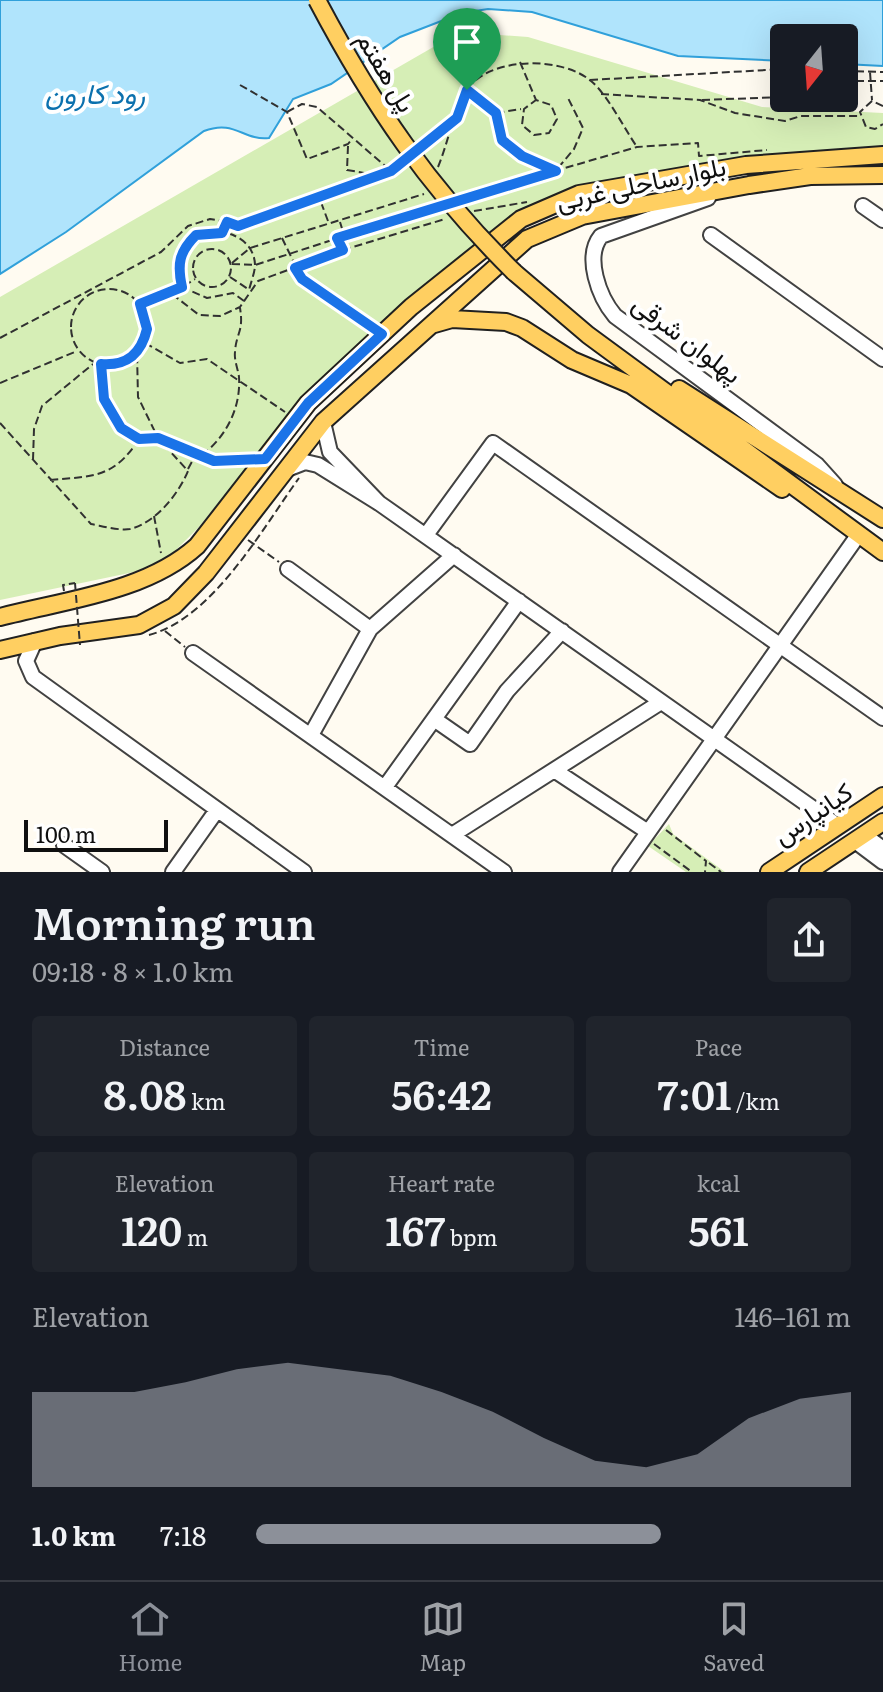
<!DOCTYPE html>
<meta charset="utf-8">
<style>
:root{--surface:#171b24;--page:#20242c;--text:#f1f3f6;--muted:#9ea1a6;--line:#363941;--accent:#8c9099}
body{margin:0;font-family:Literata,Vazirmatn,serif;background:var(--page);color:var(--text);height:100vh;display:flex;flex-direction:column;font-size:30px;white-space:nowrap}
*{box-sizing:border-box;margin:0}
p{font-size:26px;color:var(--muted)}
.icon{flex:none;width:44px;height:44px;fill:none;stroke:currentColor;stroke-width:2;stroke-linecap:round;stroke-linejoin:round}
.map{position:relative;height:872px;overflow:hidden}
.drawer{display:flex;flex-direction:column;background:var(--surface);flex:1}
.drawer>*{flex:none}
.needle{width:52px;rotate:197deg}
.tools{position:absolute;left:770px;top:24px;display:grid;gap:16px}
.tools a{display:grid;place-items:center;width:88px;height:88px;border-radius:8px;background:var(--surface);box-shadow:0 8px 32px #0002;font-size:40px}
.scale{position:absolute;left:24px;bottom:20px;width:144px;box-sizing:border-box;padding-left:8px;border:4px solid #0f0f0f;border-top:0;font-size:22px;line-height:28px;white-space:nowrap;color:#0f0f0f;-webkit-text-stroke:6px #fff;paint-order:stroke}
.pin{position:absolute;display:grid;place-items:center;width:68px;height:68px;color:#fff;margin:-82px -34px;border-radius:50% 50% 50% 0;rotate:-45deg;box-shadow:0 0 8px #0007}
.pin .icon{rotate:45deg}
.round{display:grid;place-items:center;flex:none;width:84px;height:84px;border-radius:8px;background:var(--page)}
.headline{display:flex;align-items:center;justify-content:space-between;height:136px;padding:0 32px}
h1{font-size:44px;font-weight:600;line-height:60px}
.metrics{display:grid;grid-template-columns:repeat(3,1fr);gap:12px;height:136px;padding:8px 32px}
.metrics div{display:grid;align-content:center;border-radius:8px;background:var(--page);text-align:center}
.metrics b{font-size:40px;font-weight:600}
.metrics small{font-size:22px;font-weight:400}
.metrics p{font-size:22px}
.chart{height:224px;padding:16px 32px}
.chart p{display:flex;justify-content:space-between}
.chart svg{width:100%;height:144px;margin-top:8px;fill:var(--accent);opacity:.7}
ul{padding:0 32px;list-style:none;font-size:26px}
li{display:grid;grid-template-columns:128px 96px 1fr;align-items:center;height:60px}
li i{height:20px;border-radius:10px;background:var(--accent)}
.tabs{display:flex;justify-content:space-around;align-items:center;height:112px;border-top:2px solid var(--line);background:var(--surface);font-size:22px;color:var(--muted)}
.tabs a{display:grid;justify-items:center;gap:4px}
.tabs .active{color:var(--accent)}
.map>svg:first-child{display:block}
.green{fill:#d6eeb6}
.water{fill:#b0e4fc;stroke:#30a0da;stroke-width:2}
.lines{fill:none;stroke-linecap:round;stroke-linejoin:round}
.minor-casing{stroke:#424242;stroke-width:18}
.major-casing{stroke:#202020;stroke-width:20}
.path{stroke:#313131;stroke-width:2;stroke-dasharray:8 4;stroke-linecap:butt}
.minor{stroke:#fff;stroke-width:14}
.major{stroke:#ffcf61;stroke-width:16}
.major-bridge-casing{stroke:#202020;stroke-width:20;stroke-linecap:butt}
.path-bridge{stroke:#313131;stroke-width:2;stroke-dasharray:8 4;stroke-linecap:butt}
.major-bridge{stroke:#ffcf61;stroke-width:16}
.route-casing{stroke:#fff;stroke-width:16}
.route{stroke:#1a73e8;stroke-width:10}
.labels{text-anchor:middle;stroke-width:8;stroke-linejoin:round;paint-order:stroke}
.street-label{font-size:26px;fill:#0f0f0f;stroke:#fff}
.water-label{font-size:28px;font-style:italic;fill:#0b71ae;stroke:#fff}
</style>
<div class="map">
<svg width="883" height="872" viewBox="0 0 883 872">
<rect width="100%" height="100%" fill="#fffbf1"/>
<path class="green" d="M485,34l43,3 234,70 121,6v36l-71,3 -228,40 -30,8 -264,214 -92,114 -31,31 -33,13 -134,28v-303l442,-255z
M669,824l4,10 52,38h-39l-38,-26z"/>
<path class="water" d="M0,0h883v66l-39,-2v-26h-60v23l-106,-5 -146,-44 -44,-3 -26,4 -62,24 -69,47 -38,15 -24,39c-26,3 -34,-19 -65,-7l-138,101 -66,42z"/>
<g class="lines">
<g class="minor-casing">
<path id="minor" d="M708,198l-107,38c-17,21 -2,61 14,80l202,149 18,20
M863,206l20,14
M711,235l172,124
M287,469l18,-7 13,3 61,38 -49,-51 -7,-30
M379,503l459,323
M426,535l67,-92 390,275
M288,569l82,60
M35,641l-9,20 7,16 271,195
M193,653l311,219
M434,719l36,25 37,-53 55,-60
M311,735l59,-106 84,-74
M554,770l94,62
M385,787l134,-186
M452,835l209,-133
M864,835l19,14
M855,841l28,21
M64,845l38,27
M173,872l44,-62
M620,872l239,-338"/>
</g>
<g class="major-casing">
<path id="major" d="M514,272l74,63 295,217
M431,325l21,-6 54,3 16,6 50,32 59,25 151,104
M679,389l204,130
M0,617c65,-17 146,-25 197,-71l111,-143 103,-96 110,-88 58,-25 167,-29 137,-10
M0,650l60,-14 79,-11 35,-19 32,-33 117,-151 204,-183 55,-23 167,-31 61,-9 73,-1
M769,872l114,-76
M808,872l75,-50"/>
</g>
<path class="path" d="M520,62l16,38 15,5 6,14 -8,14 -15,2 -12,-10 2,-16 12,-9
M844,71l39,1
M870,72l2,28
M590,80l194,-11
M844,81h39
M240,85l47,27 20,47 41,-15 4,-5
M468,91l28,22 25,-4
M601,94l99,6 35,13 50,8 16,-5h59
M702,100l82,-3
M883,106l-11,-5 -12,11 6,15 9,2 8,-5
M287,112l15,-8 15,3 74,64 12,-10
M496,113c9,40 21,41 57,57
M348,146l-1,24 29,5
M420,147l36,-29
M438,167c10,-24 15,-54 28,-76 22,-35 96,-35 125,-10 16,13 33,47 46,66
M558,168l16,-19 9,-21 -15,-30
M462,198l175,-51 61,-4 1,13 68,-6
M474,211l53,-9
M328,221l-9,-24 71,-26
M340,222l4,13
M223,231l4,-9 11,4 81,-29
M282,238l20,41 69,47
M193 268a19 19 0 1 1 38 0a19 19 0 1 1-38 0Z
M343,250l102,-31
M232,263l18,-15 174,-54
M232,264l23,1 182,-59
M230,277l18,12
M71 327a38 38 0 1 1 76 0a38 38 0 1 1-76 0Z
M172,294l27,21 21,1 20,-9 18,-26 85,-31 -5,-10
M244,301l-11,-8 -26,5 -25,-11c-16,-72 72,-67 73,-22 0,7 -4,17 -6,25
M140,304l32,-10 23,-15
M0,338l161,-86 27,-26 22,-7 17,3
M145,343l35,20 27,-4 78,53
M101,365c3,37 13,74 55,73
M0,383l77,-32
M0,423l91,101c11,2 29,7 39,5 26,-6 49,-36 58,-58l-30,-33 -20,-41 -1,-44
M162,440l52,21 34,-2
M202,455c24,-18 39,-47 37,-78 -1,-8 -5,-17 -4,-25 1,-19 9,-20 5,-44
M33,460l1,-31 8,-23 51,-42
M188,469l8,-15
M50,480c44,-4 64,-2 89,-41
M154,516l7,37
M248,540l31,22
M64,591l-1,-6 12,-2
M165,631l20,16
M149,635c64,-17 113,-106 150,-157
M666,830l40,31 -1,11
M654,844l38,28
M709,863l12,9"/>
<use href="#minor" class="minor"/>
<use href="#major" class="major"/>
<g class="major-bridge-casing">
<path id="major-bridge" d="M317,0c56,106 112,188 197,272"/>
</g>
<path class="path-bridge" d="M75,583l5,62"/>
<use href="#major-bridge" class="major-bridge"/>
</g>
<g class="lines">
<g class="route-casing">
<path id="route" d="M467,90l29,23 6,27 20,16 34,15 -219,67 6,12 -48,18 7,11 80,55 -74,69 -43,56 -51,2 -56,-23 -19,1 -18,-11 -17,-29 -3,-35c26,2 40,-10 46,-35l-7,-25 42,-17c-5,-23 -3,-35 14,-52l26,-2 5,-11 11,4 153,-55 66,-53z"/>
</g>
<use href="#route" class="route"/>
</g>
<g class="labels">
<g class="street-label">
<text transform="translate(386 72) rotate(59)" y="9">پل هفتم</text>
<text transform="translate(641 184) rotate(-12)" y="9">بلوار ساحلی غربی</text>
<text transform="translate(687 339) rotate(37)" y="9">پهلوان شرقی</text>
<text transform="translate(813 814) rotate(-34)" y="9">کیانپارس</text>
</g>
<g class="water-label">
<text x="95" y="104">رود کارون</text>
</g>
</g>
</svg>
<div class="tools">
<a><svg class="needle" viewBox="-14 -14 28 28"><path d="M0-13l5 13h-10z" fill="#e53935"/><path d="M0 13l5-13h-10z" fill="#9ea1a6"/></svg></a>
</div>
<div class="scale">100 m</div>
<div class="pin" style="left:467px;top:90px;background:#1e9e55"><svg class="icon" aria-label="arrive" viewBox="0 0 24 24"><path d="M6 21V4h12l-3 4 3 4H6"/></svg></div>
</div>
<section class="drawer">
<div class="headline"><div><h1>Morning run</h1><p>09:18 · 8 × 1.0 km</p></div><a class="round"><svg class="icon" aria-label="share" viewBox="0 0 24 24"><path d="M12 15V3M7 8l5-5 5 5M5 13v7h14v-7"/></svg></a></div>
<div class="metrics">
<div><p>Distance</p><b>8.08<small> km</small></b></div>
<div><p>Time</p><b>56:42</b></div>
<div><p>Pace</p><b>7:01<small> /km</small></b></div>
</div>
<div class="metrics">
<div><p>Elevation</p><b>120<small> m</small></b></div>
<div><p>Heart rate</p><b>167<small> bpm</small></b></div>
<div><p>kcal</p><b>561</b></div>
</div>
<div class="chart"><p><span>Elevation</span>146–161 m</p>
<svg viewBox="0 0 160 44" preserveAspectRatio="none"><path d="M0 44V15L10 15L20 15L30 12L40 8L50 6L60 8L70 10L80 15L90 21L100 29L110 36L120 38L130 34L140 23L150 17L160 15V44z"/></svg>
</div>
<ul>
<li><b>1.0 km</b>7:18<i style="width:68%"></i></li>
</ul>
</section>
<nav class="tabs">
<a class="active"><svg class="icon" aria-label="home" viewBox="0 0 24 24"><path d="M3 11l9-7 9 7M6 9v11h12V9"/></svg>Home</a>
<a><svg class="icon" aria-label="map" viewBox="0 0 24 24"><path d="M3 6l6-2 6 2 6-2v14l-6 2-6-2-6 2zM9 4v14M15 6v14"/></svg>Map</a>
<a><svg class="icon" aria-label="saved" viewBox="0 0 24 24"><path d="M7 4h10v16l-5-4-5 4z"/></svg>Saved</a>
</nav>
